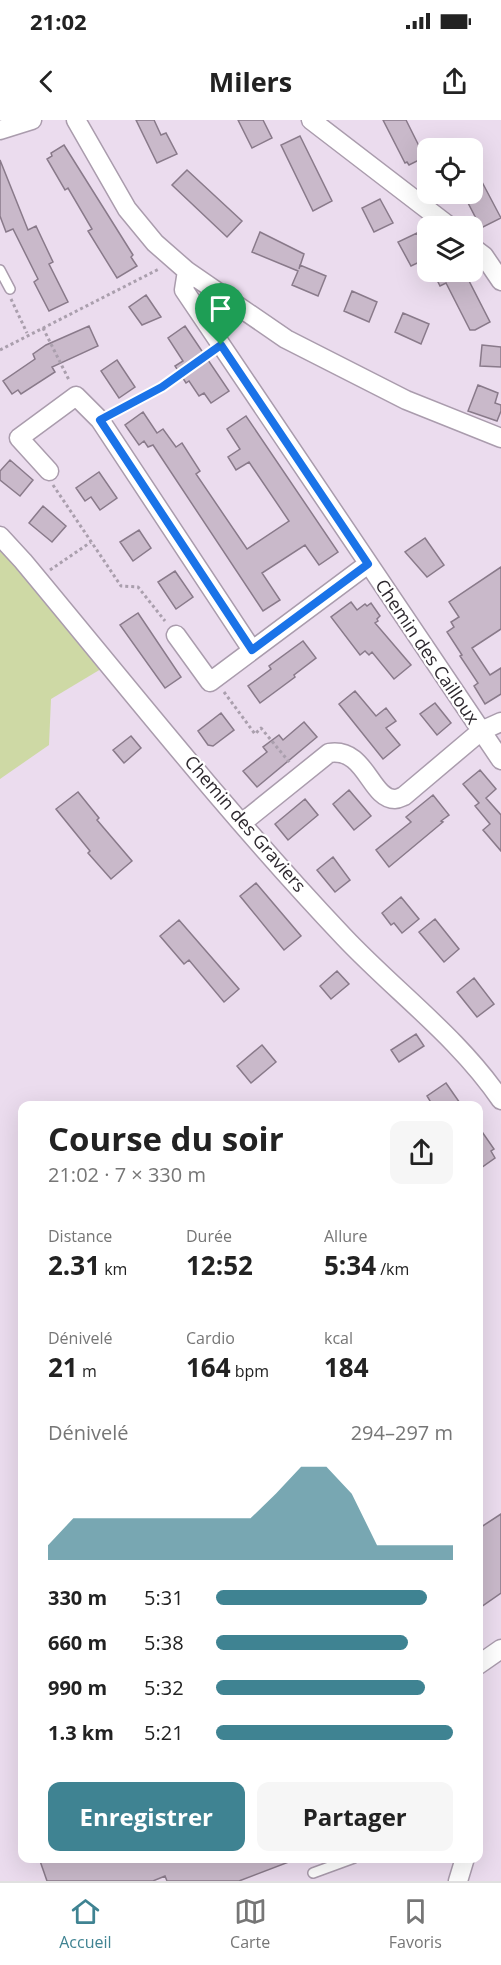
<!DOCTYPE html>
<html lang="fr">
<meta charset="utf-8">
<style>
:root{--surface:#fff;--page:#f6f6f6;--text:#222;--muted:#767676;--line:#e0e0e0;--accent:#3f8392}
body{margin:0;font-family:"Open Sans",sans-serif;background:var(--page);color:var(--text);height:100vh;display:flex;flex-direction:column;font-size:22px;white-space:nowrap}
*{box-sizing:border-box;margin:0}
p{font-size:20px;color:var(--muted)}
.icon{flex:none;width:33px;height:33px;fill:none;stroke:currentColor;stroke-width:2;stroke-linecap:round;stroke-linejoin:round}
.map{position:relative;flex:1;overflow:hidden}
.sheet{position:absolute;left:18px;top:981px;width:465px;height:762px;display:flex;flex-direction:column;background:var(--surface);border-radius:12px;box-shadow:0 6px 24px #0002}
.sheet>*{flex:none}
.controls{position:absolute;left:417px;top:18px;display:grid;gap:12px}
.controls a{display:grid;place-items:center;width:66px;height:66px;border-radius:12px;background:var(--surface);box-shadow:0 6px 24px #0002;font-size:30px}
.pin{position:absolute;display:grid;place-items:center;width:51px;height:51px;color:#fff;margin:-62px -26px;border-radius:50% 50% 50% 0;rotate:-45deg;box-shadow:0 0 6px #0007}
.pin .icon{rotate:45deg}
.round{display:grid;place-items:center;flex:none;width:63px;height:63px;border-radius:12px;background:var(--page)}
.head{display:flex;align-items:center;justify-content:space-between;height:102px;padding:0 30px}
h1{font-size:33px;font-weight:700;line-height:45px}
.stats{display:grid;grid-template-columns:repeat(3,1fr);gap:9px;height:102px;padding:6px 30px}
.stats div{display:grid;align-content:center}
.stats b{font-size:26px;font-weight:700}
.stats small{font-size:16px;font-weight:400}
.stats p{font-size:16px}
.chart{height:168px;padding:12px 30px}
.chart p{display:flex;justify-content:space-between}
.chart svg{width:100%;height:108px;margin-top:6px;fill:var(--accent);opacity:.7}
.primary-button{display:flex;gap:12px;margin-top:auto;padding:12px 30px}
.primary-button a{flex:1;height:69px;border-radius:12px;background:var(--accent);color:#fff;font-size:24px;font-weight:700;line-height:69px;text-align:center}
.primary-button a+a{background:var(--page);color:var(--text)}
ul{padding:0 30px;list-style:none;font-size:20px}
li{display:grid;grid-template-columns:96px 72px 1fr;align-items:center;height:45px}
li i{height:15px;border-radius:8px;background:var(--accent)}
.status{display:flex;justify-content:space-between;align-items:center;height:42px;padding:0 30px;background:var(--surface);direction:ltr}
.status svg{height:16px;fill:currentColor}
header{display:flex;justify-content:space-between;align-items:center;height:78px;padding:0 30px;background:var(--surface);font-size:27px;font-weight:700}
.tab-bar{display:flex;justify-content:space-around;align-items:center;height:84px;border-top:2px solid var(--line);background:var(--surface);font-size:16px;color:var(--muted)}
.tab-bar a{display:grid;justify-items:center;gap:3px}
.tab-bar .current{color:var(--accent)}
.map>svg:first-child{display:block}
.green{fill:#ced9a5}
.building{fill:#c9b9ca;stroke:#897a8a;stroke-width:1.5}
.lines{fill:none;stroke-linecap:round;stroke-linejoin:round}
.service-casing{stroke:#aa9cad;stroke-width:12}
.minor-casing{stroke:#aa9cad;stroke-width:21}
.path{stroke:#aa9fad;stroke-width:3;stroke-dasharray:3 3;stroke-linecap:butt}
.service{stroke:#fff;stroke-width:9}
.minor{stroke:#fff;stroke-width:18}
.route-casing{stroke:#fff;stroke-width:12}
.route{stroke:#1a73e8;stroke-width:8}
.labels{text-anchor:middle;stroke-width:4.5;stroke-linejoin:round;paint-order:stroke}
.street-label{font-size:18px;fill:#2d282e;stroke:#fff}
</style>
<div class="status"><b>21:02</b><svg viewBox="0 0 49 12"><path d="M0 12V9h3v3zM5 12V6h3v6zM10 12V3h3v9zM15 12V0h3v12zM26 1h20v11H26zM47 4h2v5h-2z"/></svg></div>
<header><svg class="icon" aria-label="back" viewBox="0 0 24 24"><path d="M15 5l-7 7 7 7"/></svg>Milers<svg class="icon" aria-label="share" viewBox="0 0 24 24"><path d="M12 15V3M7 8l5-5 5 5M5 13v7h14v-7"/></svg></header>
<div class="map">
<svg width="501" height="1761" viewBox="0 0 501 1761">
<rect width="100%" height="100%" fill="#ebdcee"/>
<path class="green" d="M0,426l101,123 -50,30 -2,46 -49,34z"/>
<path class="building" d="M136,0h18l7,15 5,-2 11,21 -20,9z
M238,0h25l9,18 -20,10z
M383,0h23l17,34 -3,1 3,3 -14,7 -2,-3 -2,1z
M300,16l32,65 -19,10 -32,-66z
M64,25l69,110 -2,2 6,9 -20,12 -29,-47 4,-2 -24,-41 -3,2 -18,-31 5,-3 -1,-3z
M0,40l28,70 8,-4 17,36 -4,2 19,38 -19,9 -15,-29 4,-3 -25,-50 -7,3 -6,-16z
M472,43l29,55 -20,10 -15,-29 6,-4z
M187,50l55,51 -15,16 -55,-52z
M380,79l13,24 -19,9 -12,-24z
M260,112l44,22 -5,15 1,-4 26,11 -8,20 -26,-11 6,-14 -46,-19z
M417,113l11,20v5l-17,8 -13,-24z
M433,152h34l-2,1 25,49 -15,8h-5l-24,-47 -6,3z
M352,171l25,11 -8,20 -25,-11z
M146,175l15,22 -19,8 -13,-18z
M403,193l26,11 -8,20 -26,-12z
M89,206l9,20 -46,21 3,5 -34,22 -3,-4 -6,4 -9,-13 32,-22 -2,-5 13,-9z
M185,206l44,65 -18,12 -7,-10 -5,3 -10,-15 -3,2 -11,-17 8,-5 -15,-23z
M482,225l19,2v20l-21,-1z
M117,240l18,27 -16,11 -18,-27z
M478,265l20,8 -3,10 6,2v6l-4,10 -29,-10z
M143,292l14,21 6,-4 13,18 6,-4 18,28 -4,3 51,75 42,-28 -40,-59 -13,8 -8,-13 12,-8 -13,-20 19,-13 92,136 -19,13 -14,-20 -43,28 18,27 -17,11 -110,-166 -5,2 -4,-6 -5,4 -14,-20z
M10,340l23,20 -13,16 -20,-16v-9z
M99,352l18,26 -17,12 -9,-13 -6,4 -9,-13z
M43,386l23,20 -14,16 -23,-19z
M139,410l12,18 -18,13 -13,-19z
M425,418l19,27 -17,12 -22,-25z
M501,447v62l-29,19 18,27 11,-7v26l-16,10 -11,-18 4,-3 -18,-27 2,-1 -15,-23 7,-5 -3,-5 8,-5 -10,-15z
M175,451l18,26 -17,12 -18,-27z
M351,482l6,8 8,-6 2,2 4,-3 9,13 -3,3 1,2 -3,2 36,42 -17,14 -22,-27 -3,3 -4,-4 -5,4 -29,-38z
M138,493l43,64 -16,11 -45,-63z
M303,521l13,17 -22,17 1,2 -35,26 -12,-17 23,-17 -2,-3z
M355,571l21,25 10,-8 10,13 -10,7 14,17 -17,14 -44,-55z
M435,583l16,20 -14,12 -17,-21z
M221,593l13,17 -21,16 -5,-1 -10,-14z
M304,602l13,15 -60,50 -14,-16 24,-19 -4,-5 16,-12 4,5z
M131,616l10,12 -17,15 -11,-13z
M480,650l16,19 -10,9 15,17v36l-18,-21 7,-6 -15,-18 4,-3 -16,-19z
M349,670l22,26 -17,14 -21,-26z
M78,672l21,26 -2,2 35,41 -21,18 -23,-26 2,-2 -34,-42z
M433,675l16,20 -8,6 2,1 -54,45 -13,-17 35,-28 -5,-5z
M305,679l13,16 -30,25 -13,-16z
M333,737l17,23 -15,12 -18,-22z
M256,763l45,53 -17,14 -44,-54z
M401,777l18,22 -17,14 -8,-10 -3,2 -9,-12z
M435,799l24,30 -15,13 -25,-30z
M179,800l60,69 -15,13 -35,-42 -5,4 -24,-28z
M337,851l12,13 -18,15 -11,-13z
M474,858l20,26 -17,13 -20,-25z
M416,914l8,12 -25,16 -8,-12z
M262,925l14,17 -25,21 -14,-17z
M446,963l16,23h-29l-6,-10z
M478,1006l16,23 -3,2 4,7 -17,12z
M501,1394v79l-23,16v-80z
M39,1738h255v2l-55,21h-72l-2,-5 -12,5h-106z"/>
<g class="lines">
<g class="service-casing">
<path id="service" d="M0,150l10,19
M313,1753l41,-15"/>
</g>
<g class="minor-casing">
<path id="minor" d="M76,0l51,89 28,34 32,28 99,68 120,61 95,38
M311,0l138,106
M0,10l32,-10
M472,127l12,9 17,25
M187,151l-3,19 317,470
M49,351l-30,-33 57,-42 24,24 152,230
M0,416l23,25c105,126 208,257 321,376 52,55 114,100 157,163
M176,515l34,47 158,-118
M242,703l87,-70c37,-6 41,46 66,46 4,0 6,-2 9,-3l77,-65 20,-9
M478,1545l23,-16
M458,1761l7,-23"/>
</g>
<path class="path" d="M11,179l16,34
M43,208l26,52
M0,230l159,-81
M114,293l48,-26 46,-32
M53,365l68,101 17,1 27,34
M50,450l41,-28
M224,572l31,42 6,-6 29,35"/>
<use href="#service" class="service"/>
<use href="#minor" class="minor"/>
</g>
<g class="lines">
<g class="route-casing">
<path id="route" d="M221,225l147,219 -116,86 -152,-230 62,-33z"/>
</g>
<use href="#route" class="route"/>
</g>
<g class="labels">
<g class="street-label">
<text transform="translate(427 532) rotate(56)" y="6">Chemin des Cailloux</text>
<text transform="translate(245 704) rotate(49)" y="6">Chemin des Graviers</text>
</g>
</g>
</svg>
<div class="controls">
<a><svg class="icon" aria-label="locate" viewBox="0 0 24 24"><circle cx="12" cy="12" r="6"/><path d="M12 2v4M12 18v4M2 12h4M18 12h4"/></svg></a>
<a><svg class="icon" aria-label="layers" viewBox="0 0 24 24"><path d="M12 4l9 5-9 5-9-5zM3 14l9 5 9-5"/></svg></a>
</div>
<div class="pin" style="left:221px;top:225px;background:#1e9e55"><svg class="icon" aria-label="arrive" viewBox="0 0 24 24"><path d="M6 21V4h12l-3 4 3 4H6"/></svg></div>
<section class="sheet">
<div class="head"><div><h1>Course du soir</h1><p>21:02 · 7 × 330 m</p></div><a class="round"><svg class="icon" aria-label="share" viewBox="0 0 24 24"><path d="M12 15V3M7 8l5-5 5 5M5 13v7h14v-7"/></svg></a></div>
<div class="stats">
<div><p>Distance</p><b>2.31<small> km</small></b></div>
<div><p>Durée</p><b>12:52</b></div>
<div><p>Allure</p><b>5:34<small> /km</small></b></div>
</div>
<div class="stats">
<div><p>Dénivelé</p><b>21<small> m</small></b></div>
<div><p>Cardio</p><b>164<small> bpm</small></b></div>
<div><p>kcal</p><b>184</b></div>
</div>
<div class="chart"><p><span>Dénivelé</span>294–297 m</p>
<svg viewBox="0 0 160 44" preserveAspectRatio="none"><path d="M0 44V38L10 27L20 27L30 27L40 27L50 27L60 27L70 27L80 27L90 17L100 6L110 6L120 17L130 38L140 38L150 38L160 38V44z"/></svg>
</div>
<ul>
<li><b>330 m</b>5:31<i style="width:89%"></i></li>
<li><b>660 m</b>5:38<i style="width:81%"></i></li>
<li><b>990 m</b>5:32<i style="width:88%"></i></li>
<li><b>1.3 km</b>5:21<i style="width:100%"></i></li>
</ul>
<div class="primary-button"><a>Enregistrer</a><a>Partager</a></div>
</section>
</div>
<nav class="tab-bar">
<a class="current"><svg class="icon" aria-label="home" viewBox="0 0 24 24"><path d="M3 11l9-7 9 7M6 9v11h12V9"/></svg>Accueil</a>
<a><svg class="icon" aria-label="map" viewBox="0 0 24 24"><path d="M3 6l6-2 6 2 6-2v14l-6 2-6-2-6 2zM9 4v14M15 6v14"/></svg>Carte</a>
<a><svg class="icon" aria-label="saved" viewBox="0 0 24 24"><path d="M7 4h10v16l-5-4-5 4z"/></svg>Favoris</a>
</nav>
